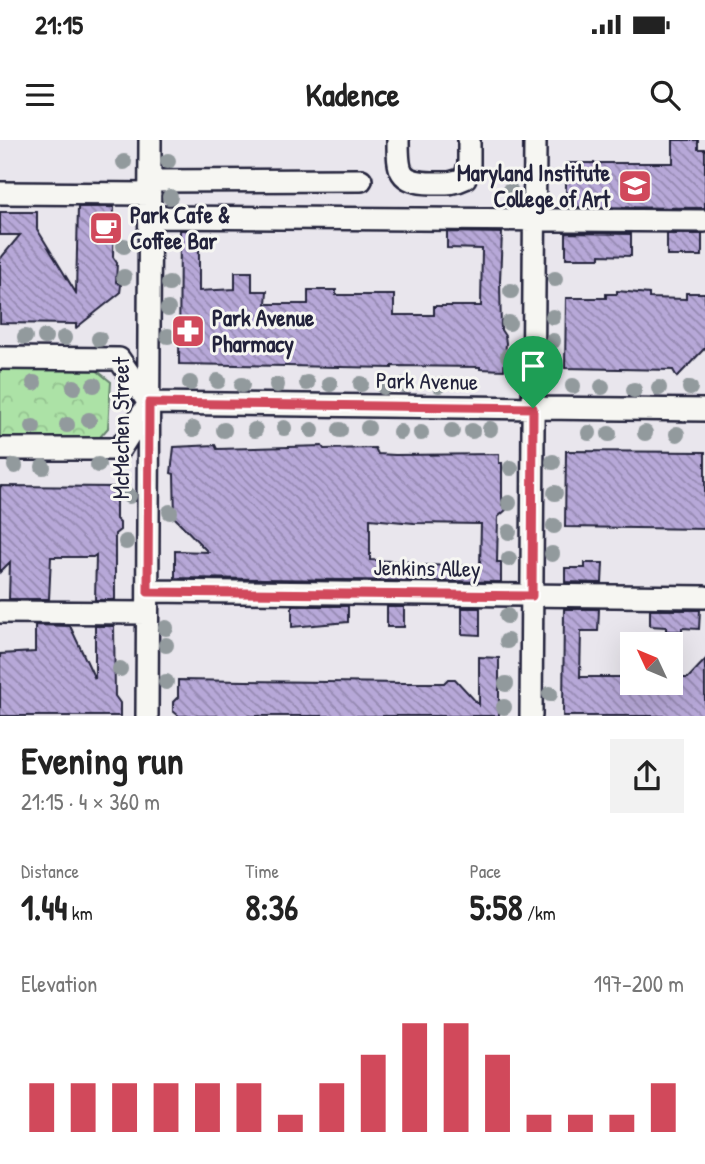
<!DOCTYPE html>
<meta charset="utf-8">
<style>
:root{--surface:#fff;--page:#f2f2f2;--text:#222;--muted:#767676;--accent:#d1495b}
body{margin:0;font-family:"Patrick Hand",sans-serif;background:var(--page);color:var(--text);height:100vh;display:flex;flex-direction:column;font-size:26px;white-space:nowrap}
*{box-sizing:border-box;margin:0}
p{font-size:23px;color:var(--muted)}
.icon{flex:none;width:38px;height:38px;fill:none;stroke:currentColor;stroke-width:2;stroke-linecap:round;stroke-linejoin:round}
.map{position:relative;height:576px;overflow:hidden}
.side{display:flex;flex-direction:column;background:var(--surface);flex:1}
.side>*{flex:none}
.needle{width:46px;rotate:314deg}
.fabs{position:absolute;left:620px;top:492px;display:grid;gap:14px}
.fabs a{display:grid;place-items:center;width:63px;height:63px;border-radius:0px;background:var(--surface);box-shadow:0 7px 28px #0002;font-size:35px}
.pin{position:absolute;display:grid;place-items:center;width:60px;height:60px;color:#fff;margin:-72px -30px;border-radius:50% 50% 50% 0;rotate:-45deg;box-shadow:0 0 7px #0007}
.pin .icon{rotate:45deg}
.round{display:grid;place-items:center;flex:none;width:74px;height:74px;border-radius:0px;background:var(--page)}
.head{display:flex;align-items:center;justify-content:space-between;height:119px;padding:0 21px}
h1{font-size:38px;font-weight:700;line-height:52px}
.stats{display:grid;grid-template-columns:repeat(3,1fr);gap:10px;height:119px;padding:7px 21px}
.stats div{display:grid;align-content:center}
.stats b{font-size:35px;font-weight:700}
.stats small{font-size:19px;font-weight:400}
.stats p{font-size:19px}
.chart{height:196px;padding:14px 21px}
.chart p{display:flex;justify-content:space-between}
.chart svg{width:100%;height:126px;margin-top:7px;stroke:var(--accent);stroke-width:6}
.status{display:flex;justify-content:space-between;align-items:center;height:49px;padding:0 35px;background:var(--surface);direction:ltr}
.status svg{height:19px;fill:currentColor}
header{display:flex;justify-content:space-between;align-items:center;height:91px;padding:0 21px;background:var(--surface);font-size:32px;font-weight:700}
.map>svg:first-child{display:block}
.park{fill:url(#park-crowns);stroke:#678270;stroke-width:2}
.building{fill:url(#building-back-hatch);stroke:#22223b;stroke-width:2;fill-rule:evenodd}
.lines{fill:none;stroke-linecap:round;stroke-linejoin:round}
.minor-casing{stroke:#22223b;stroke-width:26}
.minor{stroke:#f6f6f2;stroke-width:21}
.tree{fill:#929a9d}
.route-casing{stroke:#fff;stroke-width:14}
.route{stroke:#d1495b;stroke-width:9}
.labels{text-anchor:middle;stroke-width:6;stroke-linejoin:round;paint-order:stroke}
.poi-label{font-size:23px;font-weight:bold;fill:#22223b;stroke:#f6f6f2;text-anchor:start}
.street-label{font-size:23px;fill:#22223b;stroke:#f6f6f2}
</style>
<div class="status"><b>21:15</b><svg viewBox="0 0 49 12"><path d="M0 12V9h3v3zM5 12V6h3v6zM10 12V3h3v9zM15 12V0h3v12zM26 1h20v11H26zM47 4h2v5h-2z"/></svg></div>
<header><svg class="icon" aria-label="menu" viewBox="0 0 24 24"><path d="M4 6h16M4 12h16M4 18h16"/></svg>Kadence<svg class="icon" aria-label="search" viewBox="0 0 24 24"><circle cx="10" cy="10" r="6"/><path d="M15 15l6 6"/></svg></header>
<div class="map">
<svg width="705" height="576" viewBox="0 0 705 576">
<defs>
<pattern id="park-crowns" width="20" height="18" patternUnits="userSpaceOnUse" patternTransform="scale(1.75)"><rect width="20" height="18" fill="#ace2a6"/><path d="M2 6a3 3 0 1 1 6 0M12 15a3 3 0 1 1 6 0" fill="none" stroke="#94c290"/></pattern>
<pattern id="building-back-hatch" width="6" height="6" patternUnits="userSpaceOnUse" patternTransform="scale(1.75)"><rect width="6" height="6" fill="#b7a8d8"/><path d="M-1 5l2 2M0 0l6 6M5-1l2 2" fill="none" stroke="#9488b0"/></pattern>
</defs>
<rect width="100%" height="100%" fill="#e9e6ed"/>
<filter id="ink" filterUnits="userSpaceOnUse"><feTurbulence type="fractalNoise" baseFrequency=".0143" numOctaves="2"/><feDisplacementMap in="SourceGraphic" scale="14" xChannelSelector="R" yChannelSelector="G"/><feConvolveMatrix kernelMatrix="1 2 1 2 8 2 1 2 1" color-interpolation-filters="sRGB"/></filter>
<g filter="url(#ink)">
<path class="park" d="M0,228l95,1 16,13 -3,46 -8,9 -13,2h-87z"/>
<path class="building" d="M673,0h25v9h7v59l-139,-1v-44h107z
M78,67h36l-1,50 4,6 -1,19 5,3 -1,8 -44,35v-4l-76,-1v-64l20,-24h-20v-23h37v17l39,64z
M180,90h19v61l36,-2v-17h17v19h15l-1,13h42v-14h28v5h58v20h40v-9h47l1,-57 -35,-1v-16l55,1 -2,48 1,49 4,6 1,7 -2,27 -24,-1v-2l-88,-1v2l-213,-4z
M566,93l65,1v22l-31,-1v3h-34z
M667,94h35v22h-35z
M617,151l32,3v4l37,1v-6h19v55l-28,29 -4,-7 -108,-2 1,-70h40v-4h11z
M215,305l2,4 105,-3 2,3 51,-1 3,6 17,1 104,-1v9h3v42l4,5 -8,7 -1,45h4v20l-326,-4v-27l33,1 -33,-34 -1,-44 -3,-1 3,-26zM370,379l44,4 67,1 -1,42 -68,-1v-3l-42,-2z
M566,311l139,1v77l-140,-2z
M0,346l116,1v32l4,4v7l-5,4v66h-20l1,-45 -3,2h-42l-2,42h-40l1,-37 -10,10z
M585,423h18l-1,20 -37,-1v-14h20z
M292,466h56v16l-56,5z
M387,467h17v20h-17z
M462,468h18v27l-18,-1z
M564,469h35l-1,22h-17l-1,46h52v5h38v-4h18l17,-18v56h-142z
M650,470h50l-1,19 -17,-1v3h-16v-4l-16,-1z
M35,485l35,1 25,53v-53h19l1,70 5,7v13h-120v-62l35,-2z
M479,517l20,1v58h-320l-6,-5v-9l5,-5v-17l227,3h39l4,-4h7l24,26z"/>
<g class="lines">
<g class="minor-casing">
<path id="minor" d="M398,0c0,31 0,42 34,43 13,0 21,1 33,-5l4,-14v-24
M150,41l211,-1
M0,53l150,1
M150,77l555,4
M0,218l119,1 30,44
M149,263l556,7
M0,309h120l28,-44
M148,451l557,6
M0,472l147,1
M147,576l3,-576
M531,576l4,-576"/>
</g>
<use href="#minor" class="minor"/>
</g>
<g class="tree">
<circle cx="168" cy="21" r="8"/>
<circle cx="124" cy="22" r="8"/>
<circle cx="510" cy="50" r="8"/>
<circle cx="170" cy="57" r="8"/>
<circle cx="124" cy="106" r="8"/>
<circle cx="124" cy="137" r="8"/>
<circle cx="555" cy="139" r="8"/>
<circle cx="169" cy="144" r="8"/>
<circle cx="511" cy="151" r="8"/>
<circle cx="168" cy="169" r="8"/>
<circle cx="553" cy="177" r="8"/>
<circle cx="509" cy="183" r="8"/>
<circle cx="168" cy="196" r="8"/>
<circle cx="25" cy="197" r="8"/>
<circle cx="45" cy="197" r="8"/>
<circle cx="64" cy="198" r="8"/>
<circle cx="99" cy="199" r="8"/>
<circle cx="553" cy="201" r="8"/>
<circle cx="508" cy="216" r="8"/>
<circle cx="554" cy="227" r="8"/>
<circle cx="218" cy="241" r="8"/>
<circle cx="34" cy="243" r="8"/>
<circle cx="190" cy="243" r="8"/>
<circle cx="307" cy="243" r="8"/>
<circle cx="330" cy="244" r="8"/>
<circle cx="361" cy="244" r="8"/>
<circle cx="94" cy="245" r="8"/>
<circle cx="242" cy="245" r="8"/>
<circle cx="277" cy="245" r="8"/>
<circle cx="404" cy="245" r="8"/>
<circle cx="439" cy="245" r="8"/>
<circle cx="573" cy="246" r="8"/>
<circle cx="74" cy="247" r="8"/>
<circle cx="384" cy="247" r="8"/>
<circle cx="602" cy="247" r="8"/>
<circle cx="659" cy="248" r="8"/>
<circle cx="690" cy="248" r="8"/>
<circle cx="634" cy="250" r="8"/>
<circle cx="89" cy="280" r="8"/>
<circle cx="67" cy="285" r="8"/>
<circle cx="33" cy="287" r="8"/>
<circle cx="284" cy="288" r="8"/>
<circle cx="368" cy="288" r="8"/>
<circle cx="193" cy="289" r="8"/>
<circle cx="490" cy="289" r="8"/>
<circle cx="224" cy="290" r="8"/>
<circle cx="255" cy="290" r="8"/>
<circle cx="312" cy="290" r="8"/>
<circle cx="340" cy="290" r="8"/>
<circle cx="452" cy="291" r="8"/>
<circle cx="472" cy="291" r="8"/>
<circle cx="400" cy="292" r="8"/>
<circle cx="421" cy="293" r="8"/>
<circle cx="589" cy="293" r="8"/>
<circle cx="645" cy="293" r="8"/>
<circle cx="609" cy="294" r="8"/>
<circle cx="677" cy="294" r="8"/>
<circle cx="553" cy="322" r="8"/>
<circle cx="98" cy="325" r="8"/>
<circle cx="15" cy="326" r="8"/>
<circle cx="43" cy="327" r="8"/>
<circle cx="511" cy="328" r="8"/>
<circle cx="555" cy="353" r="8"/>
<circle cx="129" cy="356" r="8"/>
<circle cx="509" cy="363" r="8"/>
<circle cx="170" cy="372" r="8"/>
<circle cx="554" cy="386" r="8"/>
<circle cx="509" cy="392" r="8"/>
<circle cx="126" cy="402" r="8"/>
<circle cx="552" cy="414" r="8"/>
<circle cx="509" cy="419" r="8"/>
<circle cx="507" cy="476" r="8"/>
<circle cx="166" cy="488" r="8"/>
<circle cx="507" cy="501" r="8"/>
<circle cx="166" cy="505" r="8"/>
<circle cx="120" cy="529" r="8"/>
<circle cx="166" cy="542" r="8"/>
<circle cx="506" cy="544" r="8"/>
<circle cx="550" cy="554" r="8"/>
<circle cx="504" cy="567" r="8"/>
</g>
</g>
<g class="lines" filter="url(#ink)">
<g class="route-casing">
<path id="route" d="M149,263l384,5 -1,188 -384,-4z"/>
</g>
<use href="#route" class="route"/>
</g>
<defs>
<g id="university-square" transform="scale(1.75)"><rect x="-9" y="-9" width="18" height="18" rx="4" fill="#d1495b" stroke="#f6f6f2"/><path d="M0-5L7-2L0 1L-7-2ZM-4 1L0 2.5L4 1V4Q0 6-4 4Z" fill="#fff"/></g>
<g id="cafe-square" transform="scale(1.75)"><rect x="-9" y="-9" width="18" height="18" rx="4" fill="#d1495b" stroke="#f6f6f2"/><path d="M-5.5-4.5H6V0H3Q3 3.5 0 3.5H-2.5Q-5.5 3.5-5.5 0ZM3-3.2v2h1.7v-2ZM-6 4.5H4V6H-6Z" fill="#fff"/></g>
<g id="pharmacy-square" transform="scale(1.75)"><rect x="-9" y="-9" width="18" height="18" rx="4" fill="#d1495b" stroke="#f6f6f2"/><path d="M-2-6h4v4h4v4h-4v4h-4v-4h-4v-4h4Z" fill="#fff"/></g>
</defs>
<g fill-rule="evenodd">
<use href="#university-square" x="635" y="46"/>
<use href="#cafe-square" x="106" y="88"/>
<use href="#pharmacy-square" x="188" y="191"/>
</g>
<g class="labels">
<g class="poi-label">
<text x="610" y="41" text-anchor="end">Maryland Institute<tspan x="610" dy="26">College of Art</tspan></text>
<text x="130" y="83">Park Cafe &amp;<tspan x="130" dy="26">Coffee Bar</tspan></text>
<text x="212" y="186">Park Avenue<tspan x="212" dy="26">Pharmacy</tspan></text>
</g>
<g class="street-label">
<text transform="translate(427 241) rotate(1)" y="8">Park Avenue</text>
<text transform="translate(121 288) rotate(-90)" y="8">McMechen Street</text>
<text transform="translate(427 428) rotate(1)" y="8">Jenkins Alley</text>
</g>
</g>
</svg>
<div class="fabs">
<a><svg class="needle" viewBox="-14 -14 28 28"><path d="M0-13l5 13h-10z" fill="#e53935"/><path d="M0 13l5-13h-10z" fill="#767676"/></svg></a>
</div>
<div class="pin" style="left:533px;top:268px;background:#1e9e55"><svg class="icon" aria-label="arrive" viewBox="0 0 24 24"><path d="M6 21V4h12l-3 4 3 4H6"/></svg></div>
</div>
<section class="side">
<div class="head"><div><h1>Evening run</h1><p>21:15 · 4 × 360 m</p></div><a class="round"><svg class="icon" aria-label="share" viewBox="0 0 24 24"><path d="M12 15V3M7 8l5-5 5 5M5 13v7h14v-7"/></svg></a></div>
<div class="stats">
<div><p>Distance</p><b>1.44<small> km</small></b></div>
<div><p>Time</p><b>8:36</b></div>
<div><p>Pace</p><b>5:58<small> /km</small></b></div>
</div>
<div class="chart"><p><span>Elevation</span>197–200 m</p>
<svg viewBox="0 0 160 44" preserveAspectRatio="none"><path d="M5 44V27M15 44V27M25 44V27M35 44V27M45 44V27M55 44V27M65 44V38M75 44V27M85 44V17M95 44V6M105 44V6M115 44V17M125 44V38M135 44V38M145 44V38M155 44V27"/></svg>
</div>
</section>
